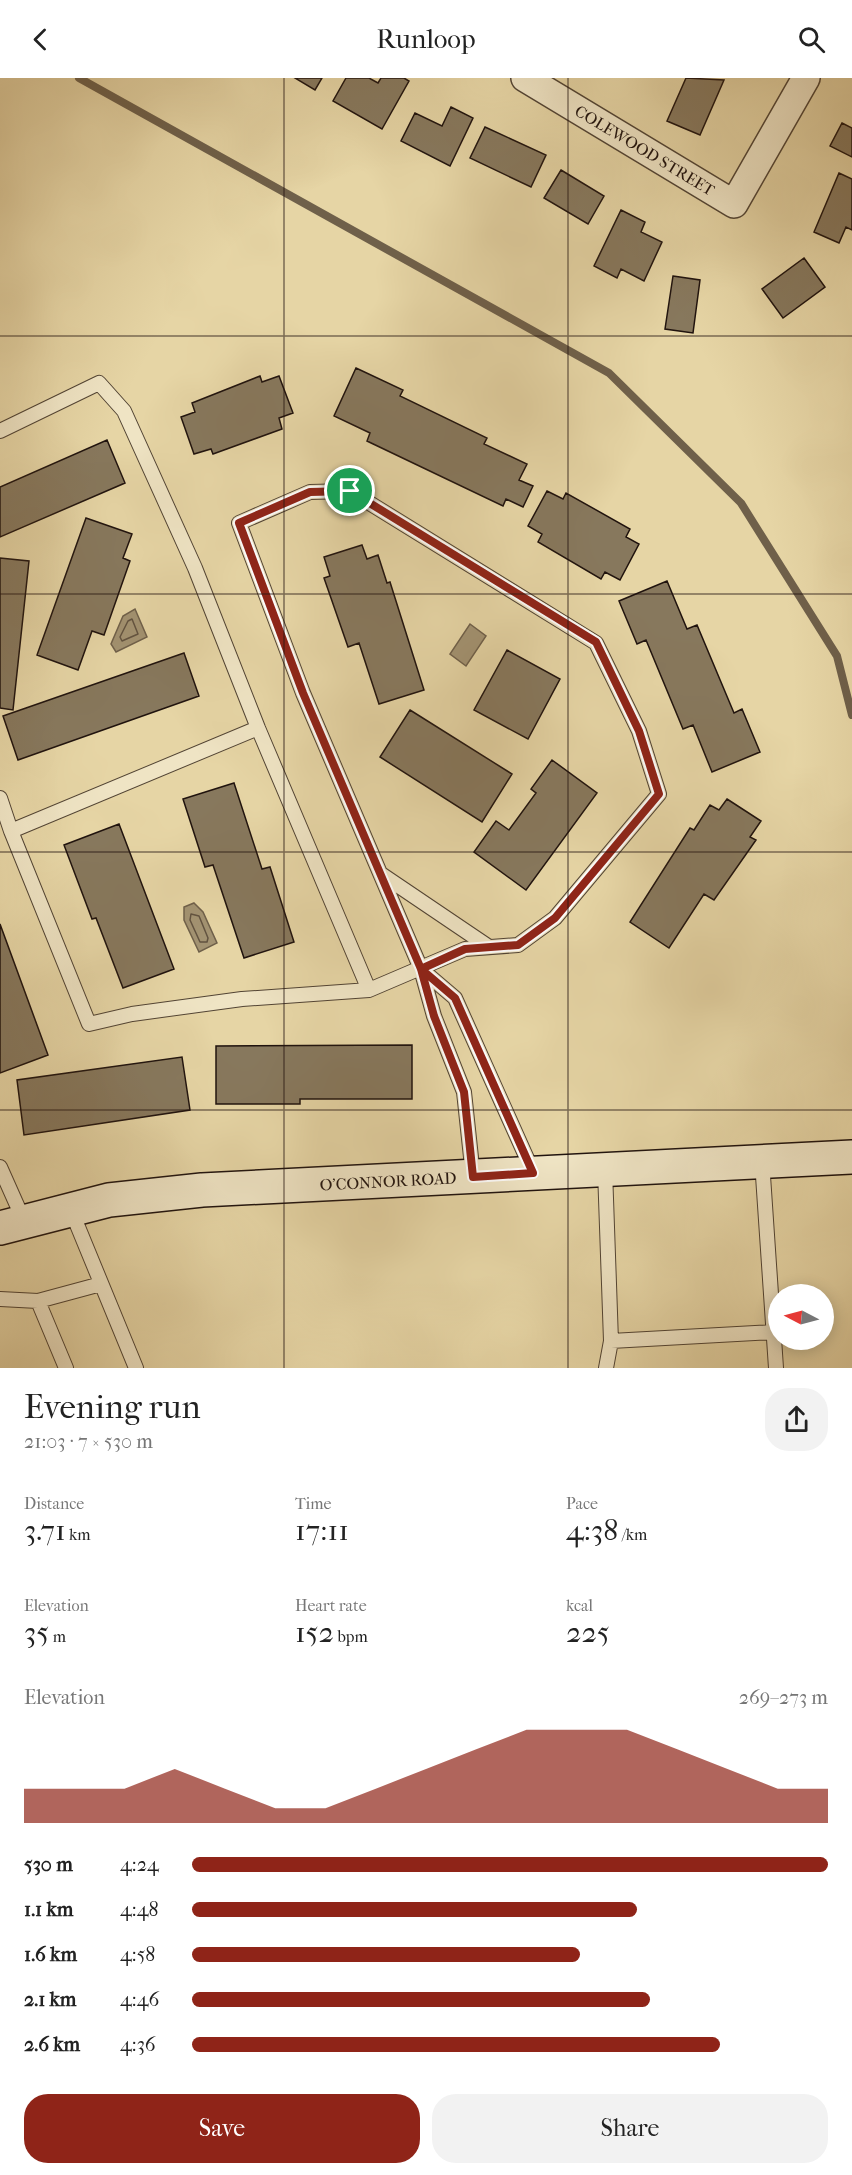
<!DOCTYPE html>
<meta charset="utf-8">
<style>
:root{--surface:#fff;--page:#f2f2f2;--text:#222;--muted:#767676;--accent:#8f2418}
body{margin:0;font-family:"IM FELL French Canon",serif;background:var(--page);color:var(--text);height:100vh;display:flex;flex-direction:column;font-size:22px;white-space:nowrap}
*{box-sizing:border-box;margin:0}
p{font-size:20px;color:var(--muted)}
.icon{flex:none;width:33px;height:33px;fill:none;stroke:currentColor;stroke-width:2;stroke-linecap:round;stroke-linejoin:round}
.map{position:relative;height:1290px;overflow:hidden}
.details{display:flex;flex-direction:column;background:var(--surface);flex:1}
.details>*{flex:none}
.needle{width:39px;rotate:276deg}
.controls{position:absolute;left:768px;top:1206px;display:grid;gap:12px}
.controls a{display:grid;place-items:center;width:66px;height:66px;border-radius:50%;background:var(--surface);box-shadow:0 3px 15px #0003;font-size:30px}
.pin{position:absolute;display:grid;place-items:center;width:51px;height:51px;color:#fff;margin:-26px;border:3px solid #fff;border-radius:50%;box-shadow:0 2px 6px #0007}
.round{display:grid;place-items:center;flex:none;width:63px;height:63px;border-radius:24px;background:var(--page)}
.headline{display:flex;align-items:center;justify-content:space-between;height:102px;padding:0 24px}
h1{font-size:33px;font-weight:600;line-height:45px}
.figures{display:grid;grid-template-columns:repeat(3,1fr);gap:9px;height:102px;padding:6px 24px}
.figures div{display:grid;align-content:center}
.figures b{font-size:30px;font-weight:600}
.figures small{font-size:16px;font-weight:400}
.figures p{font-size:16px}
.chart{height:168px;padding:12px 24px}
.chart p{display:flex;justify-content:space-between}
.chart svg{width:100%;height:108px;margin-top:6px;fill:var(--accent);opacity:.7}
.primary-button{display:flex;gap:12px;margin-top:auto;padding:12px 24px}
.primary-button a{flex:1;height:69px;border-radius:24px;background:var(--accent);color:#fff;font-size:24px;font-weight:600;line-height:69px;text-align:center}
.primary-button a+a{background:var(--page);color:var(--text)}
ul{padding:0 24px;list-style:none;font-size:20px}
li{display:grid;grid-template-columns:96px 72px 1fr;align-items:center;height:45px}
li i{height:15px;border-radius:8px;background:var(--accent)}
header{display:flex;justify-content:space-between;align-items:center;height:78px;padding:0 24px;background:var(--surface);font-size:27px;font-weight:600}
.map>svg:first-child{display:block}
.water{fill:#a39372;stroke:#6f604a;stroke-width:1.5}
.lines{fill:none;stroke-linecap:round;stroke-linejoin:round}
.shore{stroke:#625340;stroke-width:1.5}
.stream{stroke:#6f604a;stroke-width:8}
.building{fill:#87785d;stroke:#20130e;stroke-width:1.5}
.service-casing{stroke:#524434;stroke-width:16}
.minor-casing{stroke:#524434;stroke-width:30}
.secondary-casing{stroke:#20130e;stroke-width:36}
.service{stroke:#efe4c4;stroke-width:14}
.minor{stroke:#efe4c4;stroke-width:27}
.secondary{stroke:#efe4c4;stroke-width:33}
.route-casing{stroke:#fff;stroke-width:12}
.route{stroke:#8f2418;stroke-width:8}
.grid{fill:none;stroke:#20130e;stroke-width:1.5;stroke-opacity:0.55}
.labels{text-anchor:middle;stroke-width:5;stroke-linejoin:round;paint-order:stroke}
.street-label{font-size:16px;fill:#20130e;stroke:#efe4c4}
</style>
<header><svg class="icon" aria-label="back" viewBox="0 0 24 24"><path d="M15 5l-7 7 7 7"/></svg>Runloop<svg class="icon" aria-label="search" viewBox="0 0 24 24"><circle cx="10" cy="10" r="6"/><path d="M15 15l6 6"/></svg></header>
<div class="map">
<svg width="852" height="1290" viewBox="0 0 852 1290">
<rect width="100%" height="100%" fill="#e6d5a5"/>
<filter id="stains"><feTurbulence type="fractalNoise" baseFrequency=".00333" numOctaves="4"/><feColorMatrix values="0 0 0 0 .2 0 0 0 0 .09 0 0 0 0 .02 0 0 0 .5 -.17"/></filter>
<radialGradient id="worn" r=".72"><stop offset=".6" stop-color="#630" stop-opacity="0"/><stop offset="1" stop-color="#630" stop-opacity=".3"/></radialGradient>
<path class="water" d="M135,531l12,28 -31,15 -5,-8 12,-28z
M470,546l16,12 -20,30 -16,-12z
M194,825l9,9 14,31 -18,9 -15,-32v-13z"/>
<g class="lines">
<path class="shore" d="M132,541l6,15 -16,7 -2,-4 8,-16z
M191,836l8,2 9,22 -1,4h-7l-10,-22z"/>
<path class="stream" d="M79,0l530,295 132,130 96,153 15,59"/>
</g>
<path class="building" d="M295,0h27l-7,12z
M346,0h23l9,5 3,-5h23l5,3 -27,48 -49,-28z
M686,0l38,2 -24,55 -33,-14z
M451,29l22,11 -23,48 -49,-25 14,-28 27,13z
M842,45l10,5v29l-22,-11z
M485,49l61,28 -15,32 -61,-29z
M561,92l43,26 -16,28 -44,-26z
M839,95l13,6v51l-6,-3 -7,16 -25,-11z
M621,132l24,12 -4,10 21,10 -18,39 -23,-12 -4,9 -23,-12z
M804,180l21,29 -42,31 -21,-29z
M673,198l27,4 -7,53 -28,-4z
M356,290l47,22 -3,6 87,42 -3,6 43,20 -8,16 14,6 -10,21 -17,-8 -3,7 -136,-65 3,-8 -36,-17z
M260,298l2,6 17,-6 14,37 -14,5 3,11 -69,25 -2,-5 -17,5 -13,-37 14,-5 -3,-9z
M107,362l18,43 -125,54v-50z
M547,413l16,8 3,-6 64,36 -4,8 13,7 -19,36 -15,-8 -4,7 -63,-37 4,-8 -14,-8z
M86,440l46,16 -9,24 7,3 -26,74 -12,-4 -14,39 -41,-15z
M362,467l5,14 11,-4 9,28 3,-1 34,108 -45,14 -20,-61 -11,4 -24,-69 6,-2 -6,-19z
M0,480l29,3 -16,149 -13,-2z
M667,503l20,48 10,-4 37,88 8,-4 18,43 -48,20 -19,-47 -10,4 -37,-89 -9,4 -18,-43z
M507,572l53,29 -32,60 -54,-29z
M184,575l15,43 -181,64 -15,-44z
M410,632l102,64 -30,48 -102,-65z
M552,682l45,33 -71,97 -52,-38 22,-31 13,9 27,-37 -5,-4z
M234,705l28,86 8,-2 24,75 -50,16 -31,-93 -8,2 -22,-68z
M727,721l34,22 -11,16 6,3 -42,60 -10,-6 -35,54 -39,-26 60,-94 4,2 16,-25 9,5z
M119,746l55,145 -51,19 -27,-70 -4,1 -28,-74z
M0,846l48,131 -48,18z
M412,967v54h-112v5h-84v-58z
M182,979l8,53 -166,25 -7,-55z"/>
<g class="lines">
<g class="service-casing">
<path id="service" d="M0,353l99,-48 25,28 71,157 63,160 111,262
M0,720l11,33 78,193 43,-10 110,-15 127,-9 96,-41 53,-4 37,-27 104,-124 -20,-63 -43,-88 -246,-152 -40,1 -71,31 64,170 118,276 13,47 30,76 9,84
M11,753l247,-103
M381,796l108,73
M421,891l34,29 78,174
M762,1083l14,207
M0,1089l24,54
M605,1092l6,171 -5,27
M71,1132l65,158
M0,1221l38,2 63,-17
M38,1223l28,67
M611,1263l163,-9"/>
</g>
<g class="minor-casing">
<path id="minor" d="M525,0l209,126 72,-126"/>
</g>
<g class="secondary-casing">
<path id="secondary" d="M0,1150l109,-28 93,-10 650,-33"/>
</g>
<use href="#service" class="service"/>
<use href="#minor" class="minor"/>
<use href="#secondary" class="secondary"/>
</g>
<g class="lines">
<g class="route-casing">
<path id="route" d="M350,413l-40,1 -71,31 64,170 118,276 13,47 30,76 9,85 60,-4 -78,-175 -34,-29 44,-20 53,-4 37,-27 104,-124 -20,-63 -43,-89 -246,-151"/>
</g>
<use href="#route" class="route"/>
</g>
<path class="grid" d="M284,0v1290M568,0v1290M0,258h852M0,516h852M0,774h852M0,1032h852"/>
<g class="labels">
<g class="street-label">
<text transform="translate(645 72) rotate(31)" y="6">COLEWOOD STREET</text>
<text transform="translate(388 1103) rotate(-3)" y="6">O'CONNOR ROAD</text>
</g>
</g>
<rect width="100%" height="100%" filter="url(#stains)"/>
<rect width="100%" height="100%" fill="url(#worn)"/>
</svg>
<div class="controls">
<a><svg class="needle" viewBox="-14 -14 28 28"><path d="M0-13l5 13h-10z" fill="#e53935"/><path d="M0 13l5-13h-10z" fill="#767676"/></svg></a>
</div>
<div class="pin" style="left:350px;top:413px;background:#1e9e55"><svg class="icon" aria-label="arrive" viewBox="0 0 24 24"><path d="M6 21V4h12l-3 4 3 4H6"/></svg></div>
</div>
<section class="details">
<div class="headline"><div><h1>Evening run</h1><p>21:03 · 7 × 530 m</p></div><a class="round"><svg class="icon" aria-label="share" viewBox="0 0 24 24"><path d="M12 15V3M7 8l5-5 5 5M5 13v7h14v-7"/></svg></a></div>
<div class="figures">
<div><p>Distance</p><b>3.71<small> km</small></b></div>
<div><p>Time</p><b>17:11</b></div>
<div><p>Pace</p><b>4:38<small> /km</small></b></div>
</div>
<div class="figures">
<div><p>Elevation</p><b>35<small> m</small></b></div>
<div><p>Heart rate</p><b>152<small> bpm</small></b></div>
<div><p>kcal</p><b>225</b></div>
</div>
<div class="chart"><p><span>Elevation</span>269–273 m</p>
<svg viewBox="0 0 160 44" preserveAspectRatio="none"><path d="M0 44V30L10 30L20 30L30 22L40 30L50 38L60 38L70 30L80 22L90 14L100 6L110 6L120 6L130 14L140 22L150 30L160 30V44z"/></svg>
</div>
<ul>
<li><b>530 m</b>4:24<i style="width:100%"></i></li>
<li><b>1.1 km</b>4:48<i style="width:70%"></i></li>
<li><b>1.6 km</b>4:58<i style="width:61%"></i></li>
<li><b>2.1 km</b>4:46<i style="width:72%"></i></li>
<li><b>2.6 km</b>4:36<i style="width:83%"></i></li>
</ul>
<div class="primary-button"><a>Save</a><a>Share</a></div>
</section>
